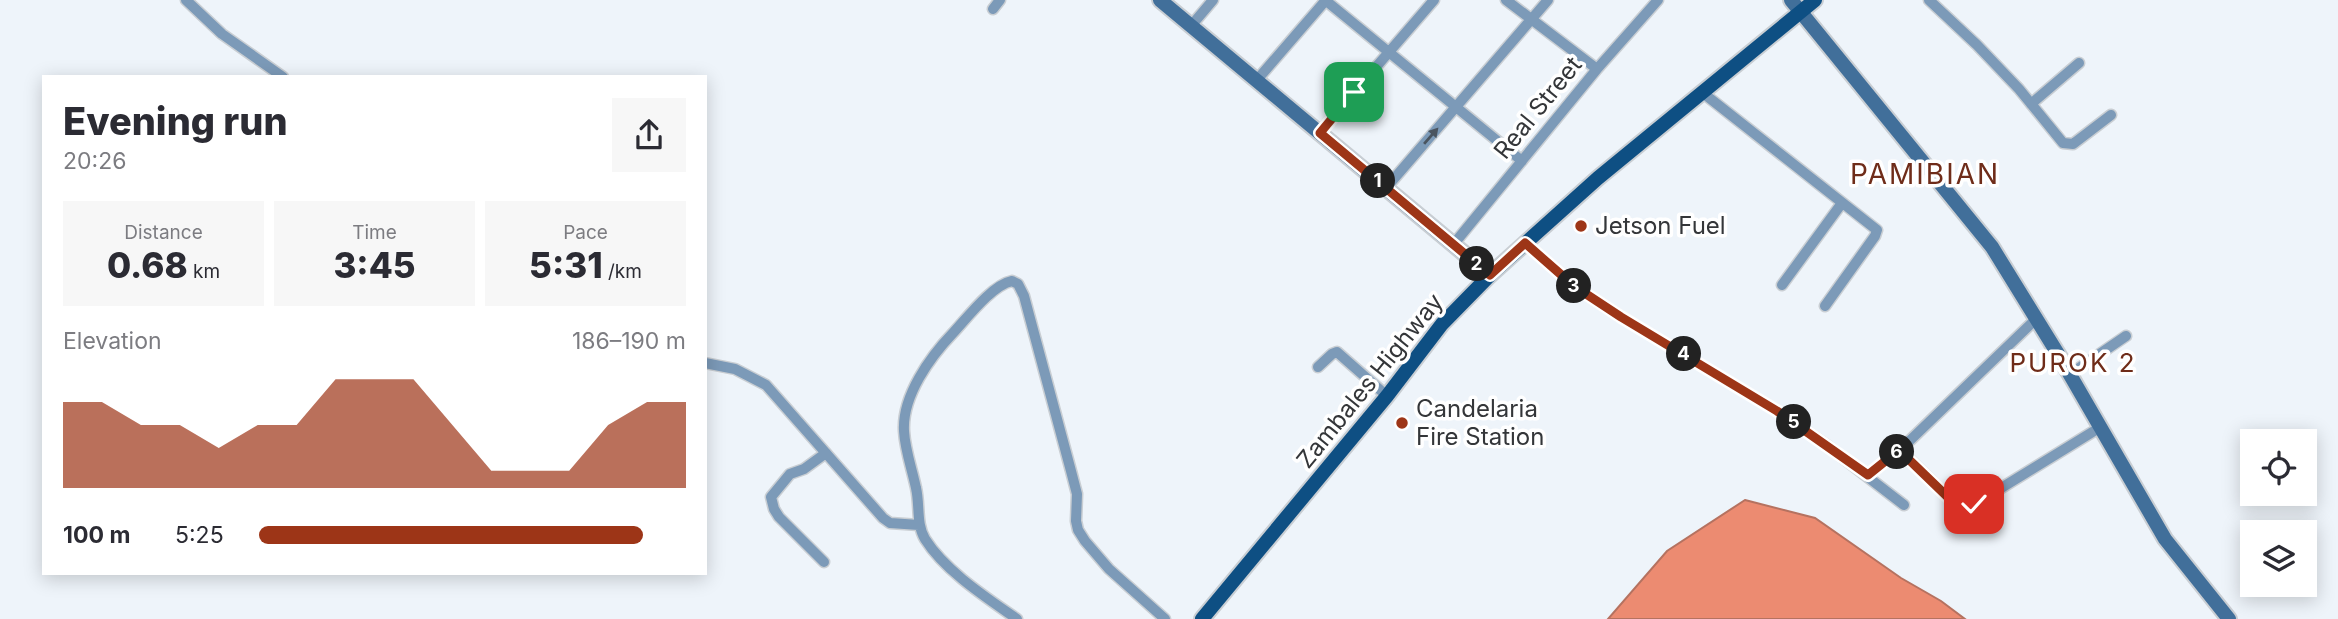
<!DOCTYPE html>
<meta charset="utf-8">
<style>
:root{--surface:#fff;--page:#f7f7f7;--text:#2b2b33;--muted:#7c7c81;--accent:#9d3517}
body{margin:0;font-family:Inter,sans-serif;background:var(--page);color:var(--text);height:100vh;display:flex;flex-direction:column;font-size:26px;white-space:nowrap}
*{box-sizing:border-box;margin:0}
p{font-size:23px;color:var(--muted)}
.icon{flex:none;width:38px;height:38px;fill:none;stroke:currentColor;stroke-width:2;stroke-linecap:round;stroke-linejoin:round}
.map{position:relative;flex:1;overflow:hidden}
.drawer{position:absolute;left:42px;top:75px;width:665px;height:500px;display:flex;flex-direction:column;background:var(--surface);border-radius:0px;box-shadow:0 4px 18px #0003}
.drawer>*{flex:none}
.fabs{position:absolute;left:2240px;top:429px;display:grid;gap:14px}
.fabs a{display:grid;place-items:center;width:77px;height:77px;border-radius:0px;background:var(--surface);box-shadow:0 4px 18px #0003;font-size:35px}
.pin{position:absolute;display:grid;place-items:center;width:60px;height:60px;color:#fff;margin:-30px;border-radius:14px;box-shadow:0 4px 10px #0006}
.km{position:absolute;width:35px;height:35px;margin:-18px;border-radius:50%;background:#222;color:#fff;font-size:19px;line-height:35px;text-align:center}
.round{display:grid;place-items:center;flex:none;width:74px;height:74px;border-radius:0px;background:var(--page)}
.headline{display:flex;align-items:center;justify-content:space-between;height:119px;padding:0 21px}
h1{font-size:38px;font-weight:800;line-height:52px}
.metrics{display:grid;grid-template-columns:repeat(3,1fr);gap:10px;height:119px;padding:7px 21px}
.metrics div{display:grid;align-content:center;border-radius:0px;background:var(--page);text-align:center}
.metrics b{font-size:35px;font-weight:800}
.metrics small{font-size:19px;font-weight:400}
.metrics p{font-size:19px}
.chart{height:196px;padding:14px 21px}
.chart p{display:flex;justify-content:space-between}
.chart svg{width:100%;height:126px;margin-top:7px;fill:var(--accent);opacity:.7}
ul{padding:0 21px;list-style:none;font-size:23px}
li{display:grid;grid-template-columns:112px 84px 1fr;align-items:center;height:52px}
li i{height:18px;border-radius:9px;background:var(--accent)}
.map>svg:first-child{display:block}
.water{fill:#ec8b71;stroke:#b57260;stroke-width:2}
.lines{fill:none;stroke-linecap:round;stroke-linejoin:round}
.street-casing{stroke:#c9ced3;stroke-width:13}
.secondary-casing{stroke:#c9ced3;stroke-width:18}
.primary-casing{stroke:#c9ced3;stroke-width:18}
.street{stroke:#7c9ab8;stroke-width:10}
.secondary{stroke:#416f9a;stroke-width:14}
.primary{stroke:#0e4f83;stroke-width:14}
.oneway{fill:#4a545f}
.route-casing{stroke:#fff;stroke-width:14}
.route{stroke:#9d3517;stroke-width:9}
.poi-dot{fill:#9d3517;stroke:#fff;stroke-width:2.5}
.labels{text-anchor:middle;stroke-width:7;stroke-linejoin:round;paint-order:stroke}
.street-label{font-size:24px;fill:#343639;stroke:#fff}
.poi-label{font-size:24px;fill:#343639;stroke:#fff;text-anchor:start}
.neighbourhood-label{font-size:26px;letter-spacing:2px;fill:#6f2c19;stroke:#fff}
.quarter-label{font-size:28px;letter-spacing:2px;fill:#6f2c19;stroke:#fff}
</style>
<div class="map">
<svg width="2338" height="619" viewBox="0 0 2338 619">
<rect width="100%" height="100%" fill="#eef4fa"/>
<path class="water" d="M1745,500l70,18 86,60 40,23 24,18h-357l59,-68z"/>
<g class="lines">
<g class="street-casing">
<path id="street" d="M186,0l36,34 61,43
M1325,0l197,161
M1506,0l91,69
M1929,0l48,45 42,44 44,54 10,1 38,-29
M993,9l7,-9
M1191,26l22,-26
M1256,81l70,-81
M1703,93l174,137 -2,6 -50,70
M2031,104l48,-41
M1319,133l115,-133
M1386,188l162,-188
M1525,243l49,43 47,31 156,94 48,33 79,61
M1453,245l144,-176 61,-69
M1782,285l60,-82
M705,363l30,6 31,16 117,133 7,5 29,2
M1318,367l14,-13 5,-2 50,44
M2069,375l57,-39
M1900,450l58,57 9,2 132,-81
M1868,475l32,-25 136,-131
M824,562l-45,-45 -5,-8 -3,-12 19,-23 14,-5 22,-16
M1017,619c-30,-21 -72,-48 -92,-80 -9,-15 -5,-34 -9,-51 -4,-19 -11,-38 -12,-57 -2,-35 26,-74 49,-98 14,-15 39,-48 59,-52l6,3 6,12 47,175 6,23 -1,27 2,9 7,11 24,28 56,50"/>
</g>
<g class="secondary-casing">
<path id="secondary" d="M1160,0l330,275
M1791,0l201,247 66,107 107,185 64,80"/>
</g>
<g class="primary-casing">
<path id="primary" d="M1202,619l185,-223 55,-72 48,-49 108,-97 217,-178"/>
</g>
<use href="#street" class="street"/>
<use href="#secondary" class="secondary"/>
<use href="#primary" class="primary"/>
</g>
<defs><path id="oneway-solid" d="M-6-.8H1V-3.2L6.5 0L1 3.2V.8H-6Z" transform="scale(1.75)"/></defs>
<use class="oneway" href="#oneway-solid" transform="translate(1431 136) rotate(-49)"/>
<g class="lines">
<g class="route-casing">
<path id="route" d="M1354,92l-34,41 170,142 35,-32 49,43 47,31 156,94 91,64 31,-25 59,57 9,2 7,-5"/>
</g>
<use href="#route" class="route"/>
</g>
<g class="poi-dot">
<circle cx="1581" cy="226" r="7"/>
<circle cx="1402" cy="423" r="7"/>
</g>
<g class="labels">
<g class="street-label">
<text transform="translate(1538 108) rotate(-51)" y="8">Real Street</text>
<text transform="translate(1370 381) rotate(-51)" y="8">Zambales Highway</text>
</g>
<g class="poi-label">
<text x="1595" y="234">Jetson Fuel</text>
<text x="1416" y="417">Candelaria<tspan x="1416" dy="28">Fire Station</tspan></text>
</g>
<g class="neighbourhood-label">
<text x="2073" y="372">PUROK 2</text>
</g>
<g class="quarter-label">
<text x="1925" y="184">PAMIBIAN</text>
</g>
</g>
</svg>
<div class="fabs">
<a><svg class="icon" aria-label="locate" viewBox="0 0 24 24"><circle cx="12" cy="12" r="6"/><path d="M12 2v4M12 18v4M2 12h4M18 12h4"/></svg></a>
<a><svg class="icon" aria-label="layers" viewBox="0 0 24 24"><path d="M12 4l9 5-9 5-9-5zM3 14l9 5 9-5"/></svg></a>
</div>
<div class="pin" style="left:1354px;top:92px;background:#1e9e55"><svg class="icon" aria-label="arrive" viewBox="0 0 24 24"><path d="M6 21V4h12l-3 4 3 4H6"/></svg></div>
<div class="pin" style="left:1974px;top:504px;background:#d93025"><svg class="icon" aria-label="check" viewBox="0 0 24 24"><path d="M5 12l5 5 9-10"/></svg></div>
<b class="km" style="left:1378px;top:181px">1</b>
<b class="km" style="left:1477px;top:264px">2</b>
<b class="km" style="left:1574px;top:286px">3</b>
<b class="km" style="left:1684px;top:354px">4</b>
<b class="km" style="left:1794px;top:422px">5</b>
<b class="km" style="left:1897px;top:452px">6</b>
<section class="drawer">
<div class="headline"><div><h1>Evening run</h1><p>20:26</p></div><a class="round"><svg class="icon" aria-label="share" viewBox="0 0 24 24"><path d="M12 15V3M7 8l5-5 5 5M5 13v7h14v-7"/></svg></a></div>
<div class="metrics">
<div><p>Distance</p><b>0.68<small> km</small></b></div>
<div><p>Time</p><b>3:45</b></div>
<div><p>Pace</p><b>5:31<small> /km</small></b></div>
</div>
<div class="chart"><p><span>Elevation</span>186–190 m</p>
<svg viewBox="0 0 160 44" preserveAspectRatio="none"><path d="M0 44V14L10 14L20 22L30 22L40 30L50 22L60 22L70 6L80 6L90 6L100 22L110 38L120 38L130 38L140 22L150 14L160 14V44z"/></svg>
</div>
<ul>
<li><b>100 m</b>5:25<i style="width:90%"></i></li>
</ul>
</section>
</div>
